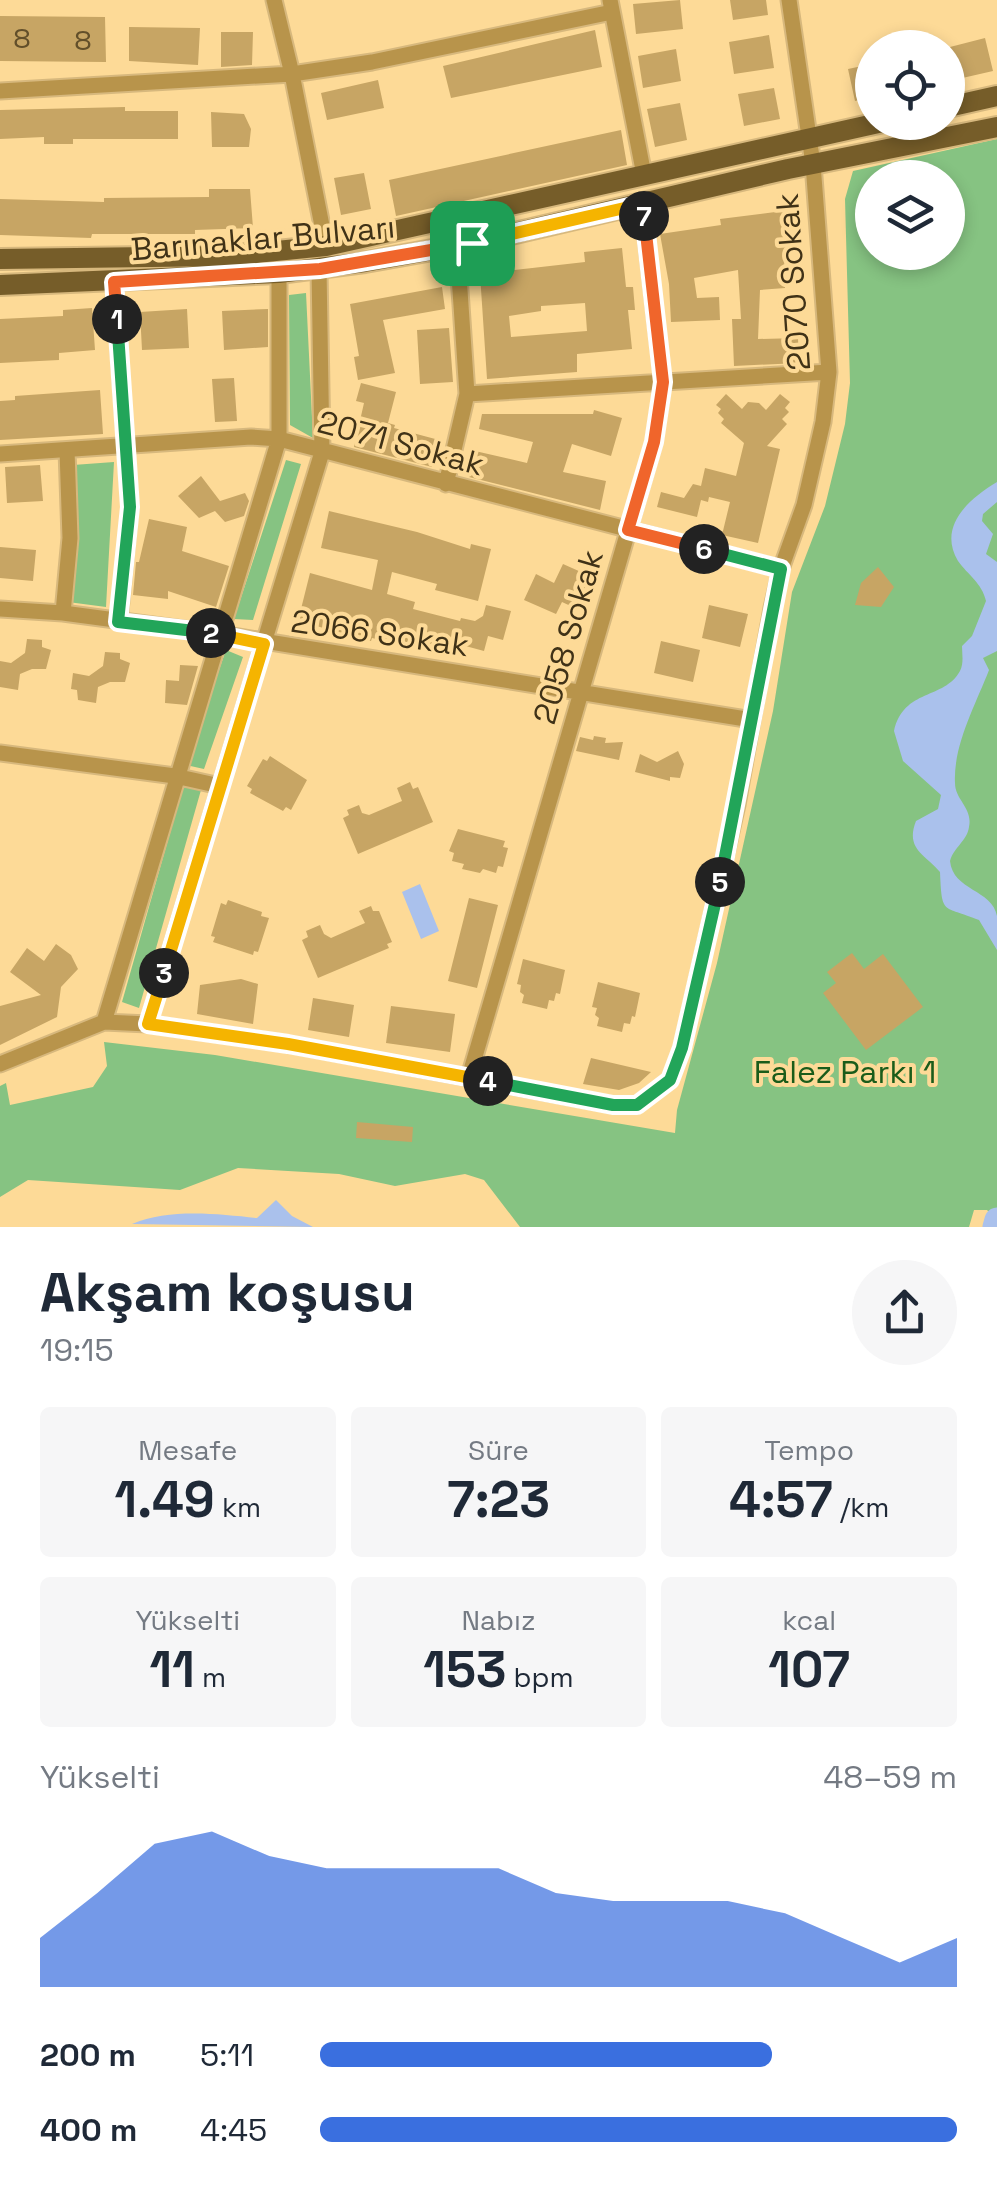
<!DOCTYPE html>
<html lang="tr">
<meta charset="utf-8">
<style>
:root{--surface:#fff;--page:#f6f6f7;--text:#1f2937;--muted:#747a83;--accent:#3a6fdf}
body{margin:0;font-family:"Space Grotesk",sans-serif;background:var(--page);color:var(--text);height:100vh;display:flex;flex-direction:column;font-size:38px;white-space:nowrap}
*{box-sizing:border-box;margin:0}
p{font-size:32px;color:var(--muted)}
.icon{flex:none;width:55px;height:55px;fill:none;stroke:currentColor;stroke-width:2;stroke-linecap:round;stroke-linejoin:round}
.map{position:relative;height:1227px;overflow:hidden}
.side{display:flex;flex-direction:column;background:var(--surface);flex:1}
.side>*{flex:none}
.buttons{position:absolute;left:855px;top:30px;display:grid;gap:20px}
.buttons a{display:grid;place-items:center;width:110px;height:110px;border-radius:50%;background:var(--surface);box-shadow:0 5px 15px #0003;font-size:50px}
.pin{position:absolute;display:grid;place-items:center;width:85px;height:85px;color:#fff;margin:-42px;border-radius:20px;box-shadow:0 5px 15px #0006}
.km{position:absolute;width:50px;height:50px;margin:-25px;border-radius:50%;background:#222;color:#fff;font-size:28px;line-height:50px;text-align:center}
.round{display:grid;place-items:center;flex:none;width:105px;height:105px;border-radius:52px;background:var(--page)}
.overview{display:flex;align-items:center;justify-content:space-between;height:170px;padding:0 40px}
h1{font-size:55px;font-weight:700;line-height:75px}
.metrics{display:grid;grid-template-columns:repeat(3,1fr);gap:15px;height:170px;padding:10px 40px}
.metrics div{display:grid;align-content:center;border-radius:10px;background:var(--page);text-align:center}
.metrics b{font-size:50px;font-weight:700}
.metrics small{font-size:28px;font-weight:400}
.metrics p{font-size:28px}
.chart{height:280px;padding:20px 40px}
.chart p{display:flex;justify-content:space-between}
.chart svg{width:100%;height:180px;margin-top:10px;fill:var(--accent);opacity:.7}
ul{padding:0 40px;list-style:none;font-size:32px}
li{display:grid;grid-template-columns:160px 120px 1fr;align-items:center;height:75px}
li i{height:25px;border-radius:12px;background:var(--accent)}
.map>svg:first-child{display:block}
.green{fill:#86c382;fill-rule:evenodd}
.water{fill:#aac1ec}
.lines{fill:none;stroke-linecap:round;stroke-linejoin:round}
.river{stroke:#aac1ec;stroke-width:25}
.building{fill:#c7a564;fill-rule:evenodd}
.minor-casing{stroke:#d7b87d;stroke-width:19}
.major-casing{stroke:#d7b87d;stroke-width:24}
.minor{stroke:#b8944b;stroke-width:15}
.major{stroke:#765d29;stroke-width:20}
.split-1-casing{stroke:#fff;stroke-width:20}
.split-2-casing{stroke:#fff;stroke-width:20}
.split-3-casing{stroke:#fff;stroke-width:20}
.split-4-casing{stroke:#fff;stroke-width:20}
.split-5-casing{stroke:#fff;stroke-width:20}
.split-6-casing{stroke:#fff;stroke-width:20}
.split-7-casing{stroke:#fff;stroke-width:20}
.split-8-casing{stroke:#fff;stroke-width:20}
.split-1{stroke:#f0652b;stroke-width:12}
.split-2{stroke:#22a559;stroke-width:12}
.split-3{stroke:#f5b400;stroke-width:12}
.split-4{stroke:#f5b400;stroke-width:12}
.split-5{stroke:#22a559;stroke-width:12}
.split-6{stroke:#22a559;stroke-width:12}
.split-7{stroke:#f0652b;stroke-width:12}
.split-8{stroke:#f5b400;stroke-width:12}
.labels{text-anchor:middle;stroke-width:8;stroke-linejoin:round;paint-order:stroke}
.number-label{font-size:28px;fill:#624f2a}
.street-label{font-size:32px;fill:#403217;stroke:#fdda97}
.park-label{font-size:32px;fill:#1b5c1a;stroke:#fdda97}
</style>
<div class="map">
<svg width="997" height="1227" viewBox="0 0 997 1227">
<rect width="100%" height="100%" fill="#fdda97"/>
<path class="green" d="M997,139v1082l-10,-11h-13l-5,17h-449l-36,-47 -19,-6 -70,12 -56,-12 -101,-6 -58,22 -152,-10 -28,17v-111l6,-3 4,22 83,-18 14,-21 -3,-24 111,13 460,78 2,-23 40,-147 56,-252 19,-119 33,-86 20,-82 5,-41 -5,-184 8,-28zM872,178h76v74h-76z
M306,293l7,145 -23,-13 -1,-130z
M286,460l15,4 -48,156 -19,-1z
M114,462l-8,145 -38,-5 5,-137z
M226,650l17,7 -39,112 -18,-4z
M183,787l18,3 -62,218 -17,-6z"/>
<path class="water" d="M997,482v20l-14,12 -1,7 11,13 -7,20 11,8v89l-14,7 6,12c-13,34 -36,75 -34,113 0,17 18,25 14,44 -2,14 -15,20 -19,34 3,30 42,28 47,55 0,11 0,24 0,34l-18,-30c-37,-15 -37,-4 -39,-48 -15,-18 -35,-23 -24,-51l22,-12 3,-14 -38,-34 -9,-30c10,-43 50,-31 66,-60 4,-8 2,-17 2,-25l10,-10 14,-35c-4,-18 -18,-26 -28,-40 -21,-35 12,-63 39,-79z
M420,884l19,47 -18,8 -19,-47z
M276,1200l16,16 21,11 -181,-3c37,-16 86,-10 125,-6z"/>
<g class="lines">
<path class="river" d="M995,1227l2,-7"/>
</g>
<path class="building" d="M680,0l3,29 -47,5 -3,-30z
M730,0h36l2,15 -35,5z
M0,16l105,1 1,45 -106,-1z
M129,27l71,1 -2,37 -69,-4z
M595,30l7,37 -151,31 -8,-32z
M221,32h32l-1,33 -31,2z
M769,35l5,33 -40,6 -5,-32z
M985,38l8,33 -35,8 -8,-32z
M676,49l5,32 -38,7 -5,-32z
M872,64v33l-17,4 -7,-32z
M378,80l6,28 -57,12 -6,-27z
M774,88l6,31 -36,7 -6,-32z
M680,103l7,37 -32,7 -8,-38z
M125,107v4h53v28h-105v5h-29v-7l-44,2v-29z
M211,112l33,2 7,15 -2,18h-37z
M621,130l6,35 -231,51 -7,-36z
M364,173l7,36 -30,6 -7,-37z
M209,189h41l3,39 -58,2v4h-103l-1,4 -91,-3v-36l104,3v-4l105,-1z
M783,211l5,43 -4,1 1,33 -25,2 -2,49 40,-1 1,25 -65,3 -2,-47h9l-3,-49 -44,8 3,20 22,-1 1,23 -49,2 -2,-38 -9,-50 61,-9 -1,-6z
M622,248l4,39h7l2,23h-7l4,39 -55,5v18l-90,7 -7,-105 105,-12 -1,-10zM585,303l2,28 -76,6 -2,-21 32,-5v-5z
M442,287l3,22 -62,11 12,53 -37,7 -4,-23 5,-1 -9,-52z
M92,308l3,42 -36,3v7l-59,3v-44l63,-3v-6z
M187,309l2,39 -47,2 -2,-38z
M268,309v38l-44,3 -2,-39z
M449,328l4,54 -33,2 -3,-54z
M234,378l3,43 -22,1 -3,-43z
M361,383l35,9 -8,31 7,2 -1,3 45,12 -7,27 -78,-20 10,-44 -8,-2z
M100,390l3,44 -103,6v-39l15,-1v-4z
M726,394l16,15 6,-7 11,1 7,7 14,-16 10,8 -5,6 4,4 -7,7 5,5 -20,22 13,3 -22,94 -36,-8 8,-33 -21,-5 -1,5 -7,-2 -4,17 -40,-10 4,-15 23,6 9,-14 8,2 4,-18 31,8 8,-33 -23,-20 3,-4 -6,-6 3,-4 -5,-4z
M594,410l28,8 -11,38 -39,-12 -9,28 43,9 -6,29 -131,-33 6,-26 52,12 6,-21 -54,-13 3,-15h111z
M40,465l3,36 -36,2 -2,-36z
M201,476l19,25 25,-8 4,8 -5,15 -19,6 -10,-11 -16,7 -21,-22z
M329,511l88,21 53,17 1,-5 20,5 -13,52 -43,-11 2,-6 -45,-12 -5,22 28,8 -2,7 47,12 1,-3 14,3 8,-5 3,-11 25,6 -8,29 -15,-4 -4,15 -37,-10 -3,14 -72,-17 -1,3 -73,-20 12,-48 62,17 6,-30 -57,-12z
M149,519l38,8 -5,24 47,15 -13,41 -48,-16v8l-35,-4 3,-33h3z
M0,547l36,3 -3,31 -33,-3z
M563,564l27,12 -15,32 -13,-6 -6,12 -32,-14 12,-26 18,9z
M878,567l16,20 -13,20 -26,-2 6,-22z
M709,605l39,9 -8,33 -38,-9z
M27,639l15,1v7l9,3 -5,19h-14l-12,5 -2,16 -18,-3v-26l11,2 14,-10z
M661,641l39,9 -7,32 -39,-9z
M105,652l15,1v6l10,4 -5,19h-15l-12,5 -2,16 -18,-3 -1,-10 -6,-1 2,-16 16,3 14,-10z
M180,665l18,1 -11,39 -22,-2 1,-23 13,1z
M594,736l12,2 -1,5 18,-1 -4,18 -43,-9 4,-14 13,3z
M678,751l6,13 -4,14 -10,-1v4l-35,-9 5,-18 17,8z
M270,756l37,24 -16,30 -5,-3 -3,4 -33,-18 2,-4 -5,-3 16,-27 4,2z
M410,782l3,7 5,-2 15,35 -75,32 -15,-36 6,-3 -2,-5 12,-5 3,8 7,2 33,-14 -5,-13z
M458,829l47,12 -2,6 5,1 -5,19 -5,-1 -2,7 -13,-4 -3,4 -18,-4 2,-5 -12,-3 2,-8 -5,-2z
M469,898l29,7 -21,83 -29,-7z
M228,900l34,12 -1,4 8,2 -11,34 -4,-1 -1,4 -40,-13 2,-5 -4,-1 10,-33 5,2z
M371,906l2,5h6l13,31 -5,2 2,4 -71,30 -16,-38 6,-3 -2,-6 14,-6 4,9 7,4 34,-15 -6,-12z
M56,944l15,11 7,14 -17,18 -4,30 -57,28v-39l41,-11 -31,-23 17,-24 17,13z
M852,953l12,16 19,-15 40,53 -57,43 -43,-57 13,-10 -9,-11z
M523,959l42,11 -5,24 -4,-1 -2,8 -5,-1 -2,9 -25,-6 2,-8 -4,-3 1,-7 -4,-1z
M241,979l17,5 -5,40 -56,-10 3,-29z
M598,982l42,11 -5,24 -3,-1 -2,8 -6,-1 -2,9 -25,-6 2,-8 -4,-3 2,-7 -5,-1z
M313,998l41,7 -5,32 -41,-7z
M391,1006l64,8 -5,38 -64,-9z
M591,1058l60,14 -12,11 -20,7 -36,-6z
M357,1122l56,5 -1,15 -56,-4z"/>
<g class="lines">
<g class="minor-casing">
<path id="minor" d="M610,0l34,175
M0,91l292,-17 -18,-74
M326,246l-34,-172 80,-12 240,-50
M114,281l16,226 -11,115
M467,394l362,-22
M0,454l251,-17 28,2 502,130
M446,484l21,-90 -10,-148
M0,609l63,4 157,21 532,86
M63,613l7,-75 -3,-88
M0,753l175,23 45,10
M104,1022l175,-583v-166
M148,1024l174,-572 -3,-183
M0,1064l104,-42 44,2 140,20 325,61h24l33,-25 12,-32 55,-243 35,-197 9,-39 23,-64 19,-83 6,-50 -16,-208 -24,-164
M469,1077l185,-635 9,-60 -21,-178"/>
</g>
<g class="major-casing">
<path id="major" d="M948,107l49,-11
M0,259l226,-3 100,-10 557,-124
M0,285l279,-12 86,-11 107,-19 316,-74 209,-42"/>
</g>
<use href="#minor" class="minor"/>
<use href="#major" class="major"/>
</g>
<g class="lines">
<g class="split-1-casing">
<path id="split-1" d="M117,319l-3,-37 206,-13 152,-26"/>
</g>
<g class="split-2-casing">
<path id="split-2" d="M117,319l13,188 -12,115 93,11"/>
</g>
<g class="split-3-casing">
<path id="split-3" d="M164,973l100,-329 -53,-11"/>
</g>
<g class="split-4-casing">
<path id="split-4" d="M164,973l-16,51 140,20 200,37"/>
</g>
<g class="split-5-casing">
<path id="split-5" d="M488,1081l125,24h24l33,-25 12,-32 38,-166"/>
</g>
<g class="split-6-casing">
<path id="split-6" d="M704,549l77,20 -61,313"/>
</g>
<g class="split-7-casing">
<path id="split-7" d="M644,216l19,166 -9,60 -26,88 76,19"/>
</g>
<g class="split-8-casing">
<path id="split-8" d="M472,243l170,-39 2,12"/>
</g>
<use href="#split-1" class="split-1"/>
<use href="#split-2" class="split-2"/>
<use href="#split-3" class="split-3"/>
<use href="#split-4" class="split-4"/>
<use href="#split-5" class="split-5"/>
<use href="#split-6" class="split-6"/>
<use href="#split-7" class="split-7"/>
<use href="#split-8" class="split-8"/>
</g>
<g class="labels">
<g class="number-label">
<text x="22" y="48">8</text>
<text x="83" y="50">8</text>
</g>
<g class="street-label">
<text transform="translate(263 238) rotate(-5)" y="11">Barınaklar Bulvarı</text>
<text transform="translate(793 282) rotate(-94)" y="11">2070 Sokak</text>
<text transform="translate(401 443) rotate(15)" y="11">2071 Sokak</text>
<text transform="translate(380 633) rotate(8)" y="11">2066 Sokak</text>
<text transform="translate(568 637) rotate(-74)" y="11">2058 Sokak</text>
</g>
<g class="park-label">
<text x="845" y="1083">Falez Parkı 1</text>
</g>
</g>
</svg>
<div class="buttons">
<a><svg class="icon" aria-label="locate" viewBox="0 0 24 24"><circle cx="12" cy="12" r="6"/><path d="M12 2v4M12 18v4M2 12h4M18 12h4"/></svg></a>
<a><svg class="icon" aria-label="layers" viewBox="0 0 24 24"><path d="M12 4l9 5-9 5-9-5zM3 14l9 5 9-5"/></svg></a>
</div>
<div class="pin" style="left:472px;top:243px;background:#1e9e55"><svg class="icon" aria-label="arrive" viewBox="0 0 24 24"><path d="M6 21V4h12l-3 4 3 4H6"/></svg></div>
<b class="km" style="left:117px;top:319px">1</b>
<b class="km" style="left:211px;top:633px">2</b>
<b class="km" style="left:164px;top:973px">3</b>
<b class="km" style="left:488px;top:1081px">4</b>
<b class="km" style="left:720px;top:882px">5</b>
<b class="km" style="left:704px;top:549px">6</b>
<b class="km" style="left:644px;top:216px">7</b>
</div>
<section class="side">
<div class="overview"><div><h1>Akşam koşusu</h1><p>19:15</p></div><a class="round"><svg class="icon" aria-label="share" viewBox="0 0 24 24"><path d="M12 15V3M7 8l5-5 5 5M5 13v7h14v-7"/></svg></a></div>
<div class="metrics">
<div><p>Mesafe</p><b>1.49<small> km</small></b></div>
<div><p>Süre</p><b>7:23</b></div>
<div><p>Tempo</p><b>4:57<small> /km</small></b></div>
</div>
<div class="metrics">
<div><p>Yükselti</p><b>11<small> m</small></b></div>
<div><p>Nabız</p><b>153<small> bpm</small></b></div>
<div><p>kcal</p><b>107</b></div>
</div>
<div class="chart"><p><span>Yükselti</span>48–59 m</p>
<svg viewBox="0 0 160 44" preserveAspectRatio="none"><path d="M0 44V32L10 21L20 9L30 6L40 12L50 15L60 15L70 15L80 15L90 21L100 23L110 23L120 23L130 26L140 32L150 38L160 32V44z"/></svg>
</div>
<ul>
<li><b>200 m</b>5:11<i style="width:71%"></i></li>
<li><b>400 m</b>4:45<i style="width:100%"></i></li>
</ul>
</section>
